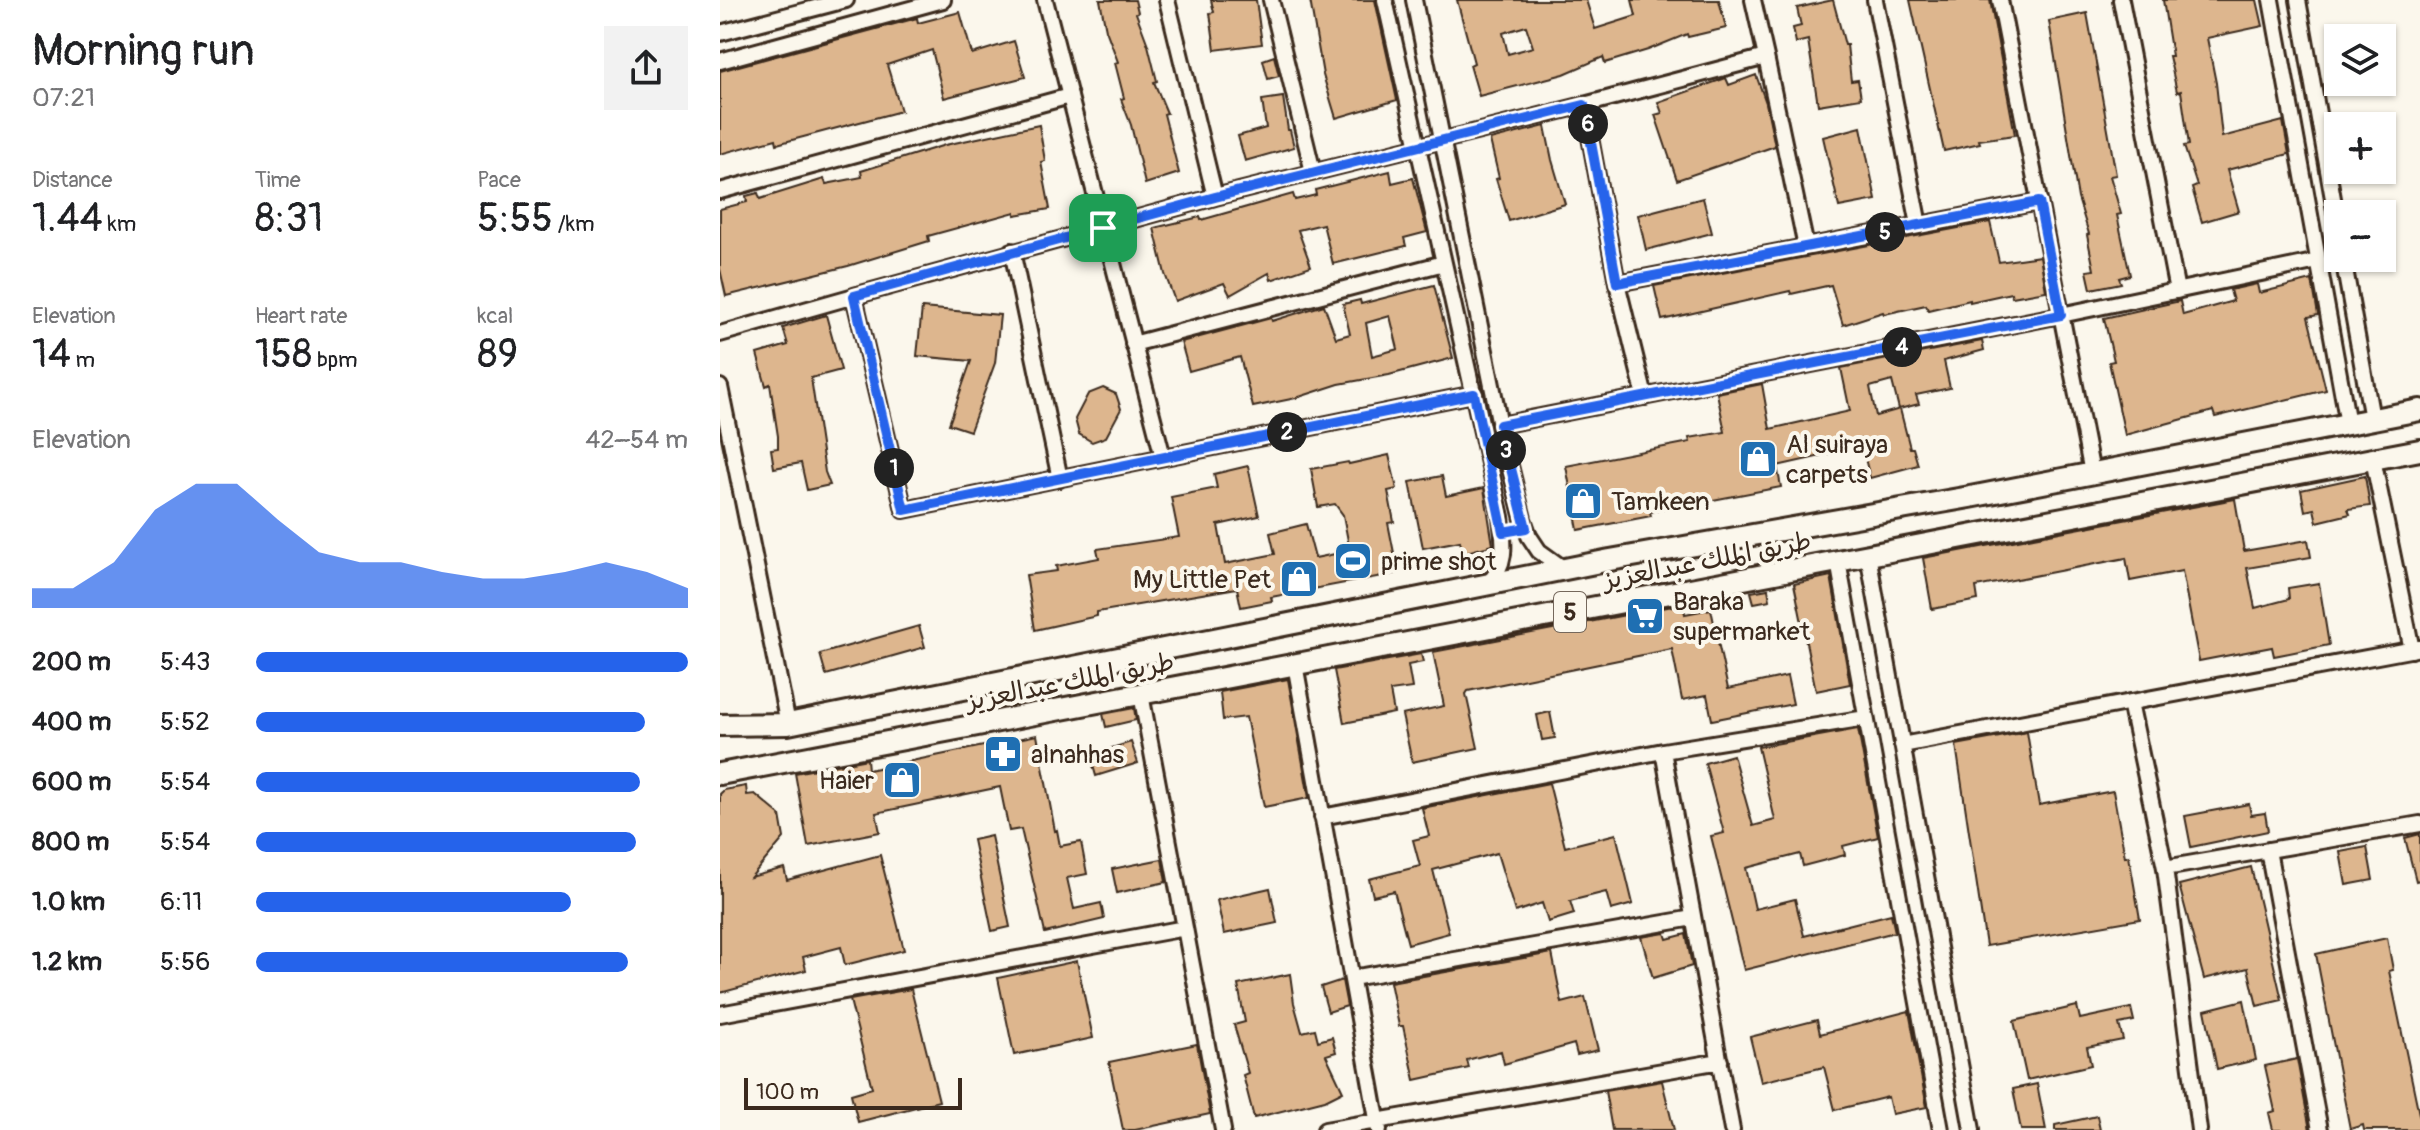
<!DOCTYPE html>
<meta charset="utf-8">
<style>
:root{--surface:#fff;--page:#f2f2f2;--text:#202124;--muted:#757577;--accent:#2563eb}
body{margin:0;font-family:Pangolin,"Playpen Sans Arabic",sans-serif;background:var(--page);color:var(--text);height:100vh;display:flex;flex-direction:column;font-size:30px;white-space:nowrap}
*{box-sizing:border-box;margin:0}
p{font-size:26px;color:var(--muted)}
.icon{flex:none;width:44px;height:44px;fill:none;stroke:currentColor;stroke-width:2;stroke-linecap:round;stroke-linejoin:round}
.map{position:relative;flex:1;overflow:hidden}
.side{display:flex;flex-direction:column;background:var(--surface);width:720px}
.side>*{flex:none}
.tools{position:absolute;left:1604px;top:24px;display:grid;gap:16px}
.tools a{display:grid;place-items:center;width:72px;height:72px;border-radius:0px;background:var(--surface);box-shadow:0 2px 6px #0004;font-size:40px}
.scale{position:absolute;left:24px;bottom:20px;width:218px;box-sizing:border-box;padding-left:8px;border:4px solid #3b2a1e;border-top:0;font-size:22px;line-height:28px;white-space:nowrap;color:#3b2a1e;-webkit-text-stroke:6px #fbf7ec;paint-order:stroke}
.pin{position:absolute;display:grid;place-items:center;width:68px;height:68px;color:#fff;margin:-34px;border-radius:16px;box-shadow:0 4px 12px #0006}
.km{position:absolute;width:40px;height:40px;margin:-20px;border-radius:50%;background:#222;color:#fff;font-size:22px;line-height:40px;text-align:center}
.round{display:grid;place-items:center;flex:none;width:84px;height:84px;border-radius:0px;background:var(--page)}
.summary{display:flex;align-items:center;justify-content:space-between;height:136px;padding:0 32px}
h1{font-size:44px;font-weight:600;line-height:60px}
.metrics{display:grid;grid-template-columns:repeat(3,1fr);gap:12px;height:136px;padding:8px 32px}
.metrics div{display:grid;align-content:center}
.metrics b{font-size:40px;font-weight:600}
.metrics small{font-size:22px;font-weight:400}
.metrics p{font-size:22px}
.chart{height:224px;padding:16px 32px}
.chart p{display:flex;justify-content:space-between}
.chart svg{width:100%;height:144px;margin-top:8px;fill:var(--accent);opacity:.7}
ul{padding:0 32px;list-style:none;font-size:26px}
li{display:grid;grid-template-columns:128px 96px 1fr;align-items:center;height:60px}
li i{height:20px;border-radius:10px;background:var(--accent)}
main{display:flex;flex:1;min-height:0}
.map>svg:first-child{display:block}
.building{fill:#ddb68e;stroke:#3b2a1e;stroke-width:2;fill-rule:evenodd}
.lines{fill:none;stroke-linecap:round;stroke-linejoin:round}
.minor-casing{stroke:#3b2a1e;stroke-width:20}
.highway-casing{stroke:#3b2a1e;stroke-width:26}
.minor{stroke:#fbf7ec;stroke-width:14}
.highway{stroke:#fbf7ec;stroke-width:20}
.route-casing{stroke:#fff;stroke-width:16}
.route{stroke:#2563eb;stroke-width:10}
.labels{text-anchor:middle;stroke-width:8;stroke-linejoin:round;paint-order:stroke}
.shield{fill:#fbf7ec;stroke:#75685c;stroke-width:2}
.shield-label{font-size:24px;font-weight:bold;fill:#3b2a1e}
.poi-label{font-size:26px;fill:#3b2a1e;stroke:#fbf7ec;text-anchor:start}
.street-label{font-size:26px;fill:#3b2a1e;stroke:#fbf7ec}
</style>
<main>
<section class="side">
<div class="summary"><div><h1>Morning run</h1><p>07:21</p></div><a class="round"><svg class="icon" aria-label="share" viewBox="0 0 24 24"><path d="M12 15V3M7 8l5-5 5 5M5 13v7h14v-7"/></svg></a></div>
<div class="metrics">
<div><p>Distance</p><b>1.44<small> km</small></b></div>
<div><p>Time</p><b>8:31</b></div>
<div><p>Pace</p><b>5:55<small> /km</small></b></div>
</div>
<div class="metrics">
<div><p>Elevation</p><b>14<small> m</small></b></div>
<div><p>Heart rate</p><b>158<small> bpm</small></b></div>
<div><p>kcal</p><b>89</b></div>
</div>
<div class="chart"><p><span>Elevation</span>42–54 m</p>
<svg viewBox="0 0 160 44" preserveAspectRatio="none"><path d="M0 44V38L10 38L20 30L30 14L40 6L50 6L60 17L70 27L80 30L90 30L100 33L110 35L120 35L130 33L140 30L150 33L160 38V44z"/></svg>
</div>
<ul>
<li><b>200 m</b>5:43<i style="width:100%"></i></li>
<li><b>400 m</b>5:52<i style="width:90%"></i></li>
<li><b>600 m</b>5:54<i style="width:89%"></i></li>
<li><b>800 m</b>5:54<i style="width:88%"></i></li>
<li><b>1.0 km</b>6:11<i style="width:73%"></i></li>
<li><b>1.2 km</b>5:56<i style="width:86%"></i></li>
</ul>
</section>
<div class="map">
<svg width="1700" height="1130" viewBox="0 0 1700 1130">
<rect width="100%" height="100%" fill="#fbf7ec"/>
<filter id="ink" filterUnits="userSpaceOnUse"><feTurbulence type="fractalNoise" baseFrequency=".0125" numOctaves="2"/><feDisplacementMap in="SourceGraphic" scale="16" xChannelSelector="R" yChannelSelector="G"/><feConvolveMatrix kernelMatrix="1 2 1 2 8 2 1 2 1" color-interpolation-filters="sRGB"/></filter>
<g filter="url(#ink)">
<path class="building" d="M380,0h35l3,12 -2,1 12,32 9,36 -3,1 13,31 -3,1 15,59 -34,11 -14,-59 -10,-26 3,-1 -9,-35 3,-1 -12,-32z
M491,0h45l6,44 -47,6 -5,-37 4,-1z
M590,0h65l22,100 -61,18 -13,-43z
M737,0h129l9,29 41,-13 -4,-16h87l7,28 -38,9 -1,-3 -39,16 -43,13 -2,-6 -39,17 -85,22 -9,-31 4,-2zM806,26l7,21 -25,7 -5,-21z
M1113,0l12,45h2l4,36 7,-1 3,18 -43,7 -10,-65 -12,3 -3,-15 8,-2 -4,-18z
M1190,0h80l25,135 -36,5 1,3 -36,8z
M1443,0h94l6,26 -56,12 9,45 6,54 61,-16 6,33 -62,16 12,41 -37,11 -10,-34 5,-2 -13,-40 5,-1 -8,-54 -4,1 -8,-36h3z
M240,12l12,42 42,-13 11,36 -81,21 -12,-48 -45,15 14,46 -124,33 -1,-5 -56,15v-83l197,-53 1,5z
M1367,13l29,162 -6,1 11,38 -4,1 13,60 -11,3 2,5 -30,6 -4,-18 7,-1 -7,-35 2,-1 -11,-36 -29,-177z
M554,56l5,20 -11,3 -5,-19z
M1036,75l10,28 9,43 -98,34 -22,-65 7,-2 -4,-11 68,-24 3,7z
M563,97l5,33h2l4,17 -49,14 -7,-25 28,-8 -4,-28z
M319,125l6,36 -4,1 9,47 -35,6v-3l-87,24 1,5 -81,25 -122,30 -6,-27v-60l27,-7 -1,-6 12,-3 2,6 64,-20 2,5 36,-7 -1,-6 84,-26z
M825,126l7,34 13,44 -56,17 -13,-42 3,-1 -9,-38z
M1141,127l15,73 -37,7 -16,-70z
M670,171l2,12 21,-5 14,54 -23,6 2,8 -73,18 -10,-40 -25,6 13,36 -40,14 -2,-7 -39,22 -6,-12 -49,18 -10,-27 -11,-46 46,-11 1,3 92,-26 2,6 21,-5 -1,-5z
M983,198l9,35 -66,17 -8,-35z
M1270,222l9,40 41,-6 6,35 -34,6 -1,-4 -41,9v-2l-42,10 -2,-5 -42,9 -1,-2 -40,13 -12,-40 -40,9 -1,-3 -128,29 -8,-34z
M1592,280l6,35 -10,2 18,73 -111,27 -2,-6 -88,24 -16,-73 5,-1 -10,-43 76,-17 3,14 50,-14 -3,-11 27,-6 2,9z
M714,285l19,73 -64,17 -50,9 -43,14 -43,9 -13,-50 -51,14 -8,-29 90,-24 1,3 52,-16 12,33 14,-4 -7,-30 17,-4 1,4zM670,316l8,33 -26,7 -6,-33z
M202,308l78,7 -5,48 -25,68 -21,-7 22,-63 -54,-5z
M106,315l15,55 -30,8 14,94 5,13 -23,5 -6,-27 -27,5 -3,-19 7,-1v-12l-8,-52 -4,2 -9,-32 31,-9 -5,-17z
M1262,341l2,9 -40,11 6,27 -34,7 3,9 -20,5 -7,-28 -22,6 6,29 24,-7 10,39h3l5,17 -48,13 -10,-39 -22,5 1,8 -62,14 4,21 -131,25 1,4 -73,14 -12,-64 124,-24 -1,-4 36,-6 -8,-39 45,-9 8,45 80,-18 -9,-43z
M383,388l13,6 5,15 -15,28 -14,5 -13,-8 -4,-15 13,-25z
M669,455l8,34 -9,2 6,31 -6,1 10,50 -127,24 1,4 -31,6 -4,-19 -140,24v4l-62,14 -9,-55 31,-4 -1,-5 43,-8 -2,-9 82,-12 -8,-40 46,-9 -3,-14 34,-8 11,50 -41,9 7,39 50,-10 -5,-21 36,-9 9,34 35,-7 -7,-36 -8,-11 -17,3 -7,-38 37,-7 1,2z
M722,476l4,20 38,-8 9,57 -30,8 -3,-12 -37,7 -13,-66z
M1645,476l5,30 -22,3 2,5 -33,8 -3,-13 -9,2 -4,-21z
M1515,499l9,52 64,-11 3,17 -64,11 8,40 34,-9 -1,-11 31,-5 10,62 -55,11 -2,-9 -73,14 -17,-90 -52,10 -4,-23 -150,29 2,13 -46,9 -9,-51z
M1111,576l19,108 -34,7 -22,-107z
M1048,589l2,11 -16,3 -3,-11z
M963,604l2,10 26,-5 17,80 59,-13 6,28 -81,16 -5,-25 -25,5 -10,-51 -204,42 -2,3 12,54 -66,14 -10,-47 42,-9 -11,-54z
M199,626l6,21 -99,28 -6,-21z
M701,654l2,8 -15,3 4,23 -22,3 4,22 -50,10 -10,-53z
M568,679l21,119 -45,9 -18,-90 -23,3 -3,-28z
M414,708l2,12 -30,7 -3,-13z
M830,712l5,26 -13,2 -5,-25z
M1138,729l20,108 -35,9 2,9 -42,11 -3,-12 -54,14 9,41 40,-10 9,37 87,-22 4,18 -151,38 -33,-134 13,-3 -19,-70 28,-8 20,71 22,-6 -17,-73z
M1307,732l12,73 74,-14 12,66 4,-1 11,63 -154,27 -30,-201z
M317,735l18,96 2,-1 3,16 21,-4 6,32 -20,4 7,31 27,-6 3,16 -59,14 -24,-104 -12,2 -9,-44 -124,26 4,19 -72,14 -13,-73 72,-14 1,11z
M411,742l7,21 -42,13 -6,-21z
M829,783l16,64 51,-13 17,70 -22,6 -5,-18 -36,9 4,13 -26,8 -6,-19 -27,9 -18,-59 -64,17 16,63 -41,11 -14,-53 -21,5 -4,-17 51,-13 -7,-26 16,-4 -7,-28z
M26,786l1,9 8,-1 25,21 4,23 -33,39 33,-9 3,12 93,-25 24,95 -59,15 -4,-18 -38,10 3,13 -86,23v-199l4,-4z
M1529,804l2,11 14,-2 3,18 -77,16 -6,-31z
M1700,834v46l-4,1 -11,-43z
M271,836l19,91 -18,4 -19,-91z
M1647,847l6,33 -27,5 -6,-33z
M442,859l4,23 -49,11 -5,-24z
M1531,867l31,133 -25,6 -9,-38 -44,11 -25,-94z
M550,888l7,35 -53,11 -7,-34z
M945,933l2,6 19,-5 6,32 -39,12 -12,-41z
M1667,938l6,32 -4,1 31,148v11h-56l-1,-5 -13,4 -34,-175z
M832,953l10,50 23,-6 13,53 -21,5 -3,-11 -70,20 -3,-13 -34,9 2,8 -54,12 -12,-54h-4l-9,-44z
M357,961l16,77 -79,17 -16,-77z
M570,974l4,29 8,29 13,-3 3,12 14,-4 4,15 -10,3 17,36 -18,9 -71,18 -11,-43 5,-2 -14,-48 11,-3 -7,-37z
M622,980l5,26 -19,6 -7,-25z
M191,989l28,112 -81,21 -7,-28 21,-6 -22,-88z
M1524,1000l12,60 -39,9 -12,-59z
M1357,1006l3,13 51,-11 3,13 -15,3 4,16 -36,7 4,18 -64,15 -13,-59z
M1189,1011l18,96 -35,7 -4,-17 -53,13 -11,-43 -63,15 -11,-45 67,-17 3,14z
M477,1044l13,70 -75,16h-12l-14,-68z
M1577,1059l13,71h-37l-4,-17 6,-2 -10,-45z
M942,1081l12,49h-62l-7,-39z
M1317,1084l9,46h-25l-8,-41z
M1377,1116l3,14h-45v-5z"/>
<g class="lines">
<g class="minor-casing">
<path id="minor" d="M325,0l118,457
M447,0l48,197
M551,0l42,172
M665,0l116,517c3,26 7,47 -13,66
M694,0l86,425 23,94 6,17 10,15 25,18
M1033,0l13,57 -182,48 33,178 422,-81
M1155,0l44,225
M1280,0l92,473
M1401,0l56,291
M1551,0l77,424
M1578,0l40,227
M0,33l126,-33
M1046,57l40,190
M0,61l223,-61
M0,191l350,-95
M292,251l48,228
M1623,258l29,161
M897,283l28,114
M134,296l361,-99 369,-92
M0,334l134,-38 50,214 570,-116
M413,344l311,-81
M0,387l68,337
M780,425l561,-110 257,-54
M1653,459l39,191
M1148,555l104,575
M1118,561l103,569
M575,664l84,466
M421,694l82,436
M1410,702l35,166 255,-44
M1182,745l518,-97
M943,751l69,379
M602,817l341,-66 203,-33
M1548,850l52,280
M1445,868l34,262
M632,978l341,-60
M0,1014l465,-86
M605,1130l395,-69"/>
</g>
<g class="highway-casing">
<path id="highway" d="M0,725l68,-1 822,-164 360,-63 450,-87
M0,774l1700,-324"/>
</g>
<use href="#minor" class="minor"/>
<use href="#highway" class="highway"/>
</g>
</g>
<g class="lines" filter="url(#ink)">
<g class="route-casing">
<path id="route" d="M864,105l33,178 422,-81 22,113 -561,110 26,103 -23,4 -29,-138 -570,116 -50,-214 361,-99z"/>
</g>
<use href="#route" class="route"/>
</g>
<defs>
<g id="shop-square" transform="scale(2)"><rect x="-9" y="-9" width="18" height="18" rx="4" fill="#1f6fb2" stroke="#fbf7ec"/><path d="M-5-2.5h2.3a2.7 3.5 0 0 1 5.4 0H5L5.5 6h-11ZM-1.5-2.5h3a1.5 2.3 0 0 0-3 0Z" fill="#fff"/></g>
<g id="stadium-square" transform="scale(2)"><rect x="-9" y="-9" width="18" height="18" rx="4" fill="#1f6fb2" stroke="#fbf7ec"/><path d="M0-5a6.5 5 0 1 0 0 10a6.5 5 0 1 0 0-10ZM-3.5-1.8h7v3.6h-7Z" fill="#fff"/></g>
<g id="supermarket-square" transform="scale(2)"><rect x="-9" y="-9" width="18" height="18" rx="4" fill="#1f6fb2" stroke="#fbf7ec"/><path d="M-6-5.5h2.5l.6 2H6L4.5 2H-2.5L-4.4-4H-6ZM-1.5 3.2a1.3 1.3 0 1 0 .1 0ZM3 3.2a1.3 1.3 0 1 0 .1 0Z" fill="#fff"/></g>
<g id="pharmacy-square" transform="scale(2)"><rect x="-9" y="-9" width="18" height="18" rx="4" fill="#1f6fb2" stroke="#fbf7ec"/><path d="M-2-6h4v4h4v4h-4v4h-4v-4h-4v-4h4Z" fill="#fff"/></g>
</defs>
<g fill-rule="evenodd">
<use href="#shop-square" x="1038" y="459"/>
<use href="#shop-square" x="863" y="501"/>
<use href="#stadium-square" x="633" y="561"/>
<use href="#shop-square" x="579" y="579"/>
<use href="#supermarket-square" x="925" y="616"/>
<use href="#pharmacy-square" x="283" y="754"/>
<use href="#shop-square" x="182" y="780"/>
</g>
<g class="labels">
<rect class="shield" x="834" y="592" width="32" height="40" rx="6"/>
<g class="shield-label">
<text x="850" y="620">5</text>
</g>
<g class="poi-label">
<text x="1066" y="453">Al suiraya<tspan x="1066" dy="30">carpets</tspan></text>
<text x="891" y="510">Tamkeen</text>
<text x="661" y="570">prime shot</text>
<text x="551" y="588" text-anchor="end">My Little Pet</text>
<text x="953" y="610">Baraka<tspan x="953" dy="30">supermarket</tspan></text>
<text x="311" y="763">alnahhas</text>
<text x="154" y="789" text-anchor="end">Haier</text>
</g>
<g class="street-label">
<text transform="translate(987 560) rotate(-11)" y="9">طريق الملك عبدالعزيز</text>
<text transform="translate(350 681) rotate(-11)" y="9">طريق الملك عبدالعزيز</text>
</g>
</g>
</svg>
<div class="tools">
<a><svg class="icon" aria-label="layers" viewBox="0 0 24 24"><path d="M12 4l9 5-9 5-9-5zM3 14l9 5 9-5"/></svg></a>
<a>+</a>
<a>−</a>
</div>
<div class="scale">100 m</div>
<div class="pin" style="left:383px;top:228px;background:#1e9e55"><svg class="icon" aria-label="arrive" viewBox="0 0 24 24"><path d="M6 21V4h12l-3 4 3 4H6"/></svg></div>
<b class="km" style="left:174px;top:468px">1</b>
<b class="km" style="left:567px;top:432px">2</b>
<b class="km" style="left:786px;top:450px">3</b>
<b class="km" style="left:1182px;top:347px">4</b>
<b class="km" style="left:1165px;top:232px">5</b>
<b class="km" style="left:868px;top:124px">6</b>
</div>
</main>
